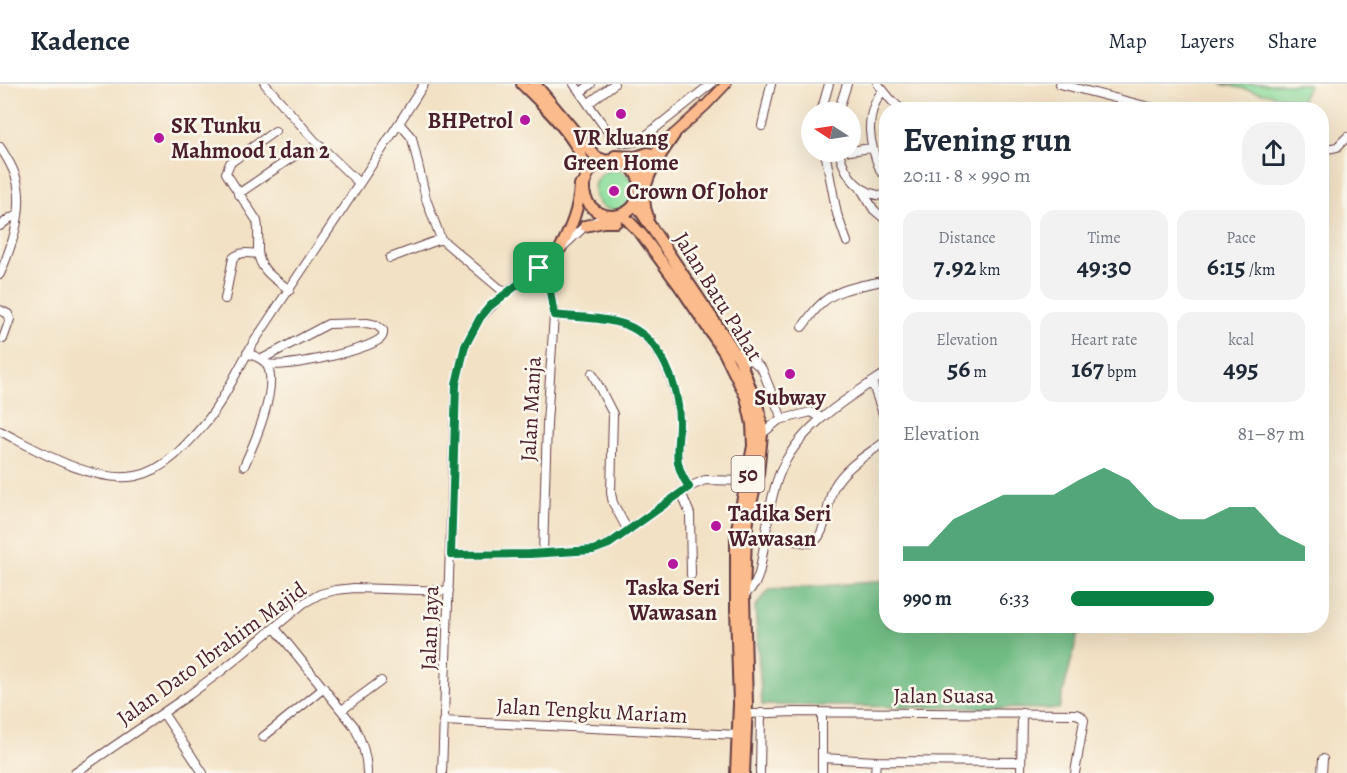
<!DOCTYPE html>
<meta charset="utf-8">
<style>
:root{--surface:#fff;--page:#f2f2f3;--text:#1f2937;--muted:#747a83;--line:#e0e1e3;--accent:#0b8043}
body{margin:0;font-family:Alegreya,serif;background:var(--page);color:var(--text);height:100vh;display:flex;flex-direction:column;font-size:22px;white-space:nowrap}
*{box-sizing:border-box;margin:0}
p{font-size:20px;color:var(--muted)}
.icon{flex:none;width:33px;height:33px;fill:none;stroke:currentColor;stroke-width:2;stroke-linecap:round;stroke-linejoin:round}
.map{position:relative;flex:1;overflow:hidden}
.drawer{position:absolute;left:879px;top:18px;width:450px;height:531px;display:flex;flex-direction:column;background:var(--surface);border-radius:24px;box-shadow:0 6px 24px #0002}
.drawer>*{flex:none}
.needle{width:39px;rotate:282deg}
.fabs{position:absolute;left:801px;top:18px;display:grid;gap:12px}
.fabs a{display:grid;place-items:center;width:60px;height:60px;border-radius:50%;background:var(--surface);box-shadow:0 6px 24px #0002;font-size:30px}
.pin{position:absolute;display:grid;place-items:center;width:51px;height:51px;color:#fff;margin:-26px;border-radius:12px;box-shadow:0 3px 9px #0006}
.round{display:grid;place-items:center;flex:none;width:63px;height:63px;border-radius:24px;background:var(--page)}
.summary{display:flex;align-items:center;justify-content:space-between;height:102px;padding:0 24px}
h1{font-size:33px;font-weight:700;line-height:45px}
.figures{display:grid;grid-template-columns:repeat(3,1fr);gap:9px;height:102px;padding:6px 24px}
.figures div{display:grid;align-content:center;border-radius:15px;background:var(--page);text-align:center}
.figures b{font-size:26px;font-weight:700}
.figures small{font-size:16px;font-weight:400}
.figures p{font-size:16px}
.chart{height:168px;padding:12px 24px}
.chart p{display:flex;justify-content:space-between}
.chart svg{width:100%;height:108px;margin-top:6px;fill:var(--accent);opacity:.7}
ul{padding:0 24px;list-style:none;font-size:20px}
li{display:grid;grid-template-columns:96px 72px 1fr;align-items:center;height:45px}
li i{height:15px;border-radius:8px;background:var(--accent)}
header{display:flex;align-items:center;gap:36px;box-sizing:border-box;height:84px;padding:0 30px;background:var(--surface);border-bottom:2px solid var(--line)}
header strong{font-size:28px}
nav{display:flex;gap:33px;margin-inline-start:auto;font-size:21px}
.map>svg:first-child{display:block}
.green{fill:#8ede9e;stroke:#6c7e64;stroke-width:1.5}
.forest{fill:#72bd85;stroke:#5e6e58;stroke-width:1.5}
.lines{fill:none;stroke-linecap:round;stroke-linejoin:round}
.minor-casing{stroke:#633c42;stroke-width:10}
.major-casing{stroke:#633c42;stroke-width:12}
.highway-casing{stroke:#633c42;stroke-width:14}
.minor{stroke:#fff;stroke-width:8}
.major{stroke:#fbbb8c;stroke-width:9}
.highway{stroke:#fbbb8c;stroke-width:10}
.route-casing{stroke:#fff;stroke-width:12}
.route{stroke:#0b8043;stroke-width:8}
.poi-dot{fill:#b5179e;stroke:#fbf7ec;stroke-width:2}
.labels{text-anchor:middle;stroke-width:5;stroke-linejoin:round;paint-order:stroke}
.shield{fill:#fbf7ec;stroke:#7f6065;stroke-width:1.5}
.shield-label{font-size:21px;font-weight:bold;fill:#4a1f2b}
.poi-label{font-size:22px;font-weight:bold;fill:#4a1f2b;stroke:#fbf7ec;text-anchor:start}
.street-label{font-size:22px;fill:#4a1f2b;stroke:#fbf7ec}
</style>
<header>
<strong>Kadence</strong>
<nav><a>Map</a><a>Layers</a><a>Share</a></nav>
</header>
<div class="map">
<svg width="1347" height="689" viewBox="0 0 1347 689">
<rect width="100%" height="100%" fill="#fbf7ec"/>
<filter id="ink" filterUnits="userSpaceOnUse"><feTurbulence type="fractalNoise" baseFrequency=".0167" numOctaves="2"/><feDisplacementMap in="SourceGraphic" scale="12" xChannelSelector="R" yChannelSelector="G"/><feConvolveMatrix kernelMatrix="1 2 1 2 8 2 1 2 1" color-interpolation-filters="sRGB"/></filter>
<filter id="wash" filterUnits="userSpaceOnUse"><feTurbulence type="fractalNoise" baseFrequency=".008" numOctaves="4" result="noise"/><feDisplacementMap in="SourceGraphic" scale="24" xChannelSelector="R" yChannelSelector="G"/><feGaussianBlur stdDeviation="1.35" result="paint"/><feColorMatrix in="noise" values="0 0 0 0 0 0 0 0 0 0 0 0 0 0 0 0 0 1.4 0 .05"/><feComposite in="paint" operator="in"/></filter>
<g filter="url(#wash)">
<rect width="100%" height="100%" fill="#f2e1c4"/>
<path class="green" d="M1221,0h88l-8,17z
M594 106a20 20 0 1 1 40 0a20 20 0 1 1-40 0Z"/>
<path class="forest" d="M886,497v45h194l-21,83 -297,-4 -7,-98 14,-17z"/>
</g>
<g filter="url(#ink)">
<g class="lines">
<g class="minor-casing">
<path id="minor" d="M265,0l49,56 45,43
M574,0l37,52c11,9 20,9 32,2l68,-54
M878,0l14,17 10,9
M1060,0l101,26
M581,8l10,-8
M589,19l25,-19
M821,28l8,-28
M838,28l9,-28
M399,39l13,15 14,61 15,40 64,54
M762,42l9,-42
M275,47l-45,32 -4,10 31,48c2,10 1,19 1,29 0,20 18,30 32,40
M0,63c7,11 16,25 18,39 5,29 -7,62 -18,88
M1322,66l15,-3 10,-10
M850,67l21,-3
M825,68l12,62 10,28
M839,68c6,24 21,43 47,44
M881,88c-12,-28 -18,-56 2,-82
M861,105l13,21 12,10
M238,110l62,-42
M0,142l10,-8 7,-2
M390,174l51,-19
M539,185l11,22 4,24 -7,109 -4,129
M225,215l8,-41c8,-7 15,-5 25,-4
M0,226l8,4 2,5 -7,20
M554,231c23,3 50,2 72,10 35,13 52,62 53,96 0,29 -8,39 10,66
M802,243c6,-7 11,-16 18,-22 17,-18 44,-19 66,-25
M739,274l14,3 9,8 20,50
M262,275l66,-35 39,-1 9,2 7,5c0,4 1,6 -3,9 -16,12 -93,29 -113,25
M592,289l21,41 -2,79 2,10 14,26
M872,298l14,41
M0,347c37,19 93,53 136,45 29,-5 53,-34 71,-55 20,-25 32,-56 49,-82 56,-85 114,-169 168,-255
M762,350l17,-14 32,-8 11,6
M244,382c10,-22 35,-79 23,-101 -4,-7 -13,-9 -20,-12
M681,408l9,22 1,61
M765,453l45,6c17,-3 16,-41 24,-56 11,-20 34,-33 52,-46
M451,471l79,-1 63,-4 16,-6 80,-57 16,-7 42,1
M744,512l11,-12 4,-10c7,-32 8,-67 20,-99 18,-47 67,-76 107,-102
M275,544l79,98c8,15 13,29 13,47
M342,626l39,-29
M163,629l40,60
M747,630l45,-2 284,2 5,2 3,4 -9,53
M443,637l296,14
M263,653l61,-49
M822,674l54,3 145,1
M75,689l114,-78 35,-26 80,-66 16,-9 16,-4 18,-2 95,3
M442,689l13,-366 1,-23 9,-38 15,-28 25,-25 34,-24 46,-43 23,-10
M760,689l1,-60
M822,689v-60
M875,689l1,-12
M1021,689l1,-60
M1322,689l1,-14"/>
</g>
<g class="major-casing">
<path id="major" d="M626,80l15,-6
M640,100l8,-21 13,-17 45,-41 20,-21"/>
</g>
<g class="highway-casing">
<path id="highway" d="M522,0c18,17 47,47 58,69 5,8 5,19 6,28
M535,0l61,73 10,4
M615,72l21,1 12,-4
M584 104a28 28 0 1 1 56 0a28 28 0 1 1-56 0Z
M635,119l104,155 21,56 2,20 -4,40 -8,34 -4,26 -2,62 3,108 -3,69
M622,130l20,21 39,53 43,64 22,45 6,27 1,22 -17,88v74l3,96 -3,69
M648,133c-13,-30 10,-58 26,-82
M585,142l18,-4h13
M560,165c11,-21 19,-40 20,-64"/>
</g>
<use href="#minor" class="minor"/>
<use href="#major" class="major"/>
<use href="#highway" class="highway"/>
</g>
</g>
<g class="lines" filter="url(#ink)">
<g class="route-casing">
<path id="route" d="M539,184l11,23 4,24c23,3 50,2 72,10 35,13 53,61 53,96 0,29 -8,39 10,66l-80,57 -16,6 -63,4 -79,1 5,-171 9,-38 15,-28 10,-12z"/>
</g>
<use href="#route" class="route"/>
</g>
<g class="poi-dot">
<circle cx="621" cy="30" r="6"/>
<circle cx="525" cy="36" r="6"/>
<circle cx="159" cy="54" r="6"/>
<circle cx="614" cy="107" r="6"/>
<circle cx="790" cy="290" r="6"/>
<circle cx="716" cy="442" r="6"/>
<circle cx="673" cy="480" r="6"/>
</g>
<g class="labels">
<rect class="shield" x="731.5" y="372" width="33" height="36" rx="4.5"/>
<g class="shield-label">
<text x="748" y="397">50</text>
</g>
<g class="poi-label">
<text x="513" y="44" text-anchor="end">BHPetrol</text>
<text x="171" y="49">SK Tunku<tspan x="171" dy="25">Mahmood 1 dan 2</tspan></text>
<text x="621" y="61" text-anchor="middle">VR kluang<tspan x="621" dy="25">Green Home</tspan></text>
<text x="626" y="115">Crown Of Johor</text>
<text x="790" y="321" text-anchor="middle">Subway</text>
<text x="728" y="437">Tadika Seri<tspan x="728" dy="25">Wawasan</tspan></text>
<text x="673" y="511" text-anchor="middle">Taska Seri<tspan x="673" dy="25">Wawasan</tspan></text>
</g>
<g class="street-label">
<text transform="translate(719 212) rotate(58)" y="8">Jalan Batu Pahat</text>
<text transform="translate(530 325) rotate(-87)" y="8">Jalan Manja</text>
<text transform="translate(429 544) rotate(-88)" y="8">Jalan Jaya</text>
<text transform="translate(211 569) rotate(-36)" y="8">Jalan Dato Ibrahim Majid</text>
<text x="944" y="619">Jalan Suasa</text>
<text transform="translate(592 626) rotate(3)" y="8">Jalan Tengku Mariam</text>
</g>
</g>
</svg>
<div class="fabs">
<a><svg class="needle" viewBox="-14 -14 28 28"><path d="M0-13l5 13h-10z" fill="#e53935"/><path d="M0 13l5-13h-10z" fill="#747a83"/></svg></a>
</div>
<div class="pin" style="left:539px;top:184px;background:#1e9e55"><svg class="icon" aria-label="arrive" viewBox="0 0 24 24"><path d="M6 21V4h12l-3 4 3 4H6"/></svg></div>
<section class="drawer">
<div class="summary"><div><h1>Evening run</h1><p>20:11 · 8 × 990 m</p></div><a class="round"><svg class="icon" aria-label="share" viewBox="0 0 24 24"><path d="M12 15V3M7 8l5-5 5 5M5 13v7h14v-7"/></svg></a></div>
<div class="figures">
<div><p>Distance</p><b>7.92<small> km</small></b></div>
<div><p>Time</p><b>49:30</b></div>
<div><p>Pace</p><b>6:15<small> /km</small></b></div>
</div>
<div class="figures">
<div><p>Elevation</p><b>56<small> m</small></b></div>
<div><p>Heart rate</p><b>167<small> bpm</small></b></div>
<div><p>kcal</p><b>495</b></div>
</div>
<div class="chart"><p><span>Elevation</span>81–87 m</p>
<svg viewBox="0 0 160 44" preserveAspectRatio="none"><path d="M0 44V38L10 38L20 27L30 22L40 17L50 17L60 17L70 11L80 6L90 11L100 22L110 27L120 27L130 22L140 22L150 33L160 38V44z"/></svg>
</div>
<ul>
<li><b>990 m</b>6:33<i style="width:61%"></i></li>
</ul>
</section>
</div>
